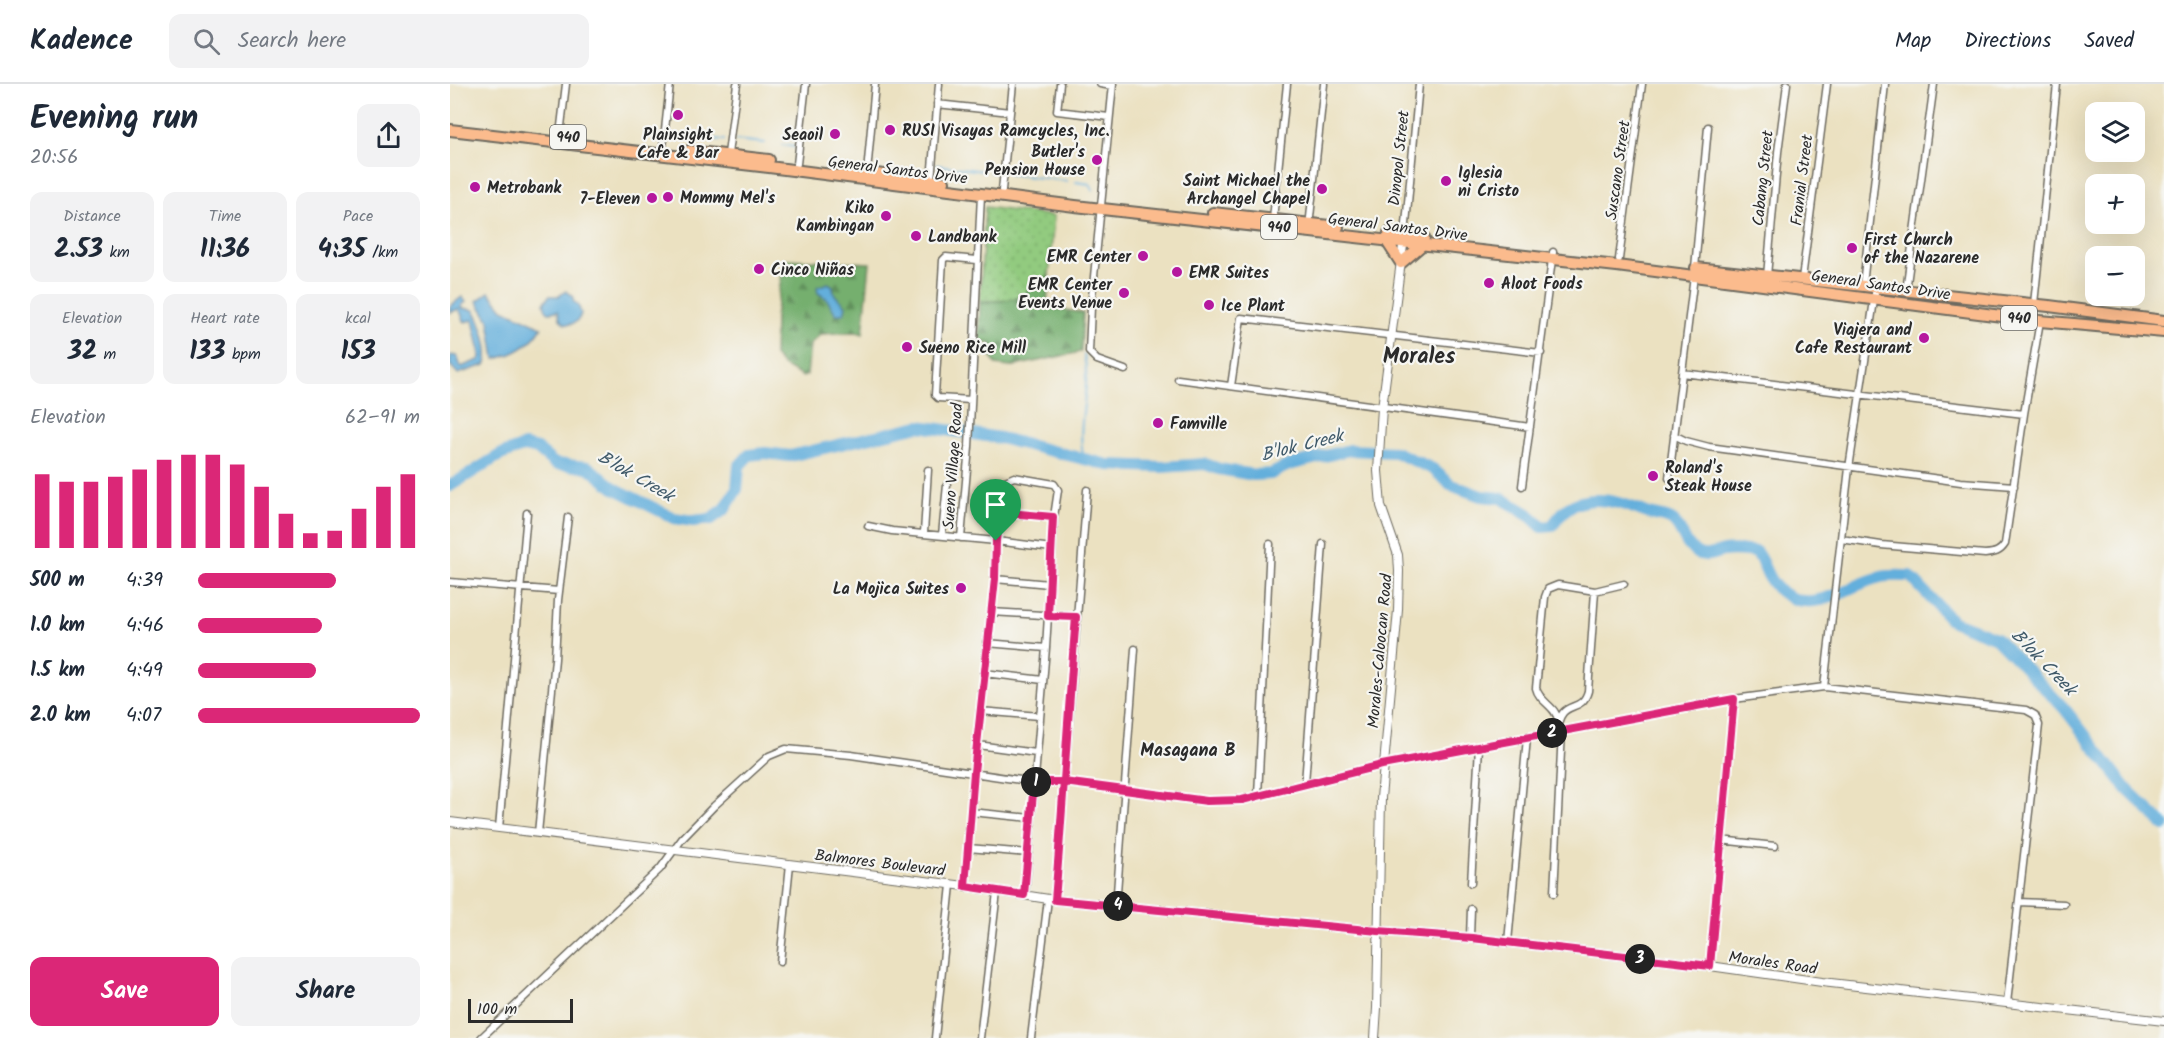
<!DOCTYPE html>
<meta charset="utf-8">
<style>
:root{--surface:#fff;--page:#f2f2f3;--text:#1f2937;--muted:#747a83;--line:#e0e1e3;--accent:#db2777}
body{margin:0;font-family:Kalam,sans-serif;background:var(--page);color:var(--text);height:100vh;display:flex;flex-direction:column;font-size:22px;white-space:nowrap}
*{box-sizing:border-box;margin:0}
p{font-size:20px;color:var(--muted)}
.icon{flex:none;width:33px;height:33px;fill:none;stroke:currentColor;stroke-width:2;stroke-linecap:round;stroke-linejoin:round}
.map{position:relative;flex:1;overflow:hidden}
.sheet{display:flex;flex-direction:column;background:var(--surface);width:450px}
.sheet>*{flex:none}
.tools{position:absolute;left:1635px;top:18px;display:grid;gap:12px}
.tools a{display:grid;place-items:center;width:60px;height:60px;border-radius:12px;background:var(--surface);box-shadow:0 6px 24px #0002;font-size:30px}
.scale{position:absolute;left:18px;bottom:15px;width:105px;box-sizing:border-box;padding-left:6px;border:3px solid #2b2b2b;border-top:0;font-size:16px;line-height:21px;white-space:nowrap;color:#2b2b2b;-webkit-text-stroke:4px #f6f6f2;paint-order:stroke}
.pin{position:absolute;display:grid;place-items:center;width:51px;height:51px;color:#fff;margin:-62px -26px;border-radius:50% 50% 50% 0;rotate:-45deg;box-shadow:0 0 6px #0007}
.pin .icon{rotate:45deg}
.km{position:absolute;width:30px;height:30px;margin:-15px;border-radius:50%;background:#222;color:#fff;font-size:16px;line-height:30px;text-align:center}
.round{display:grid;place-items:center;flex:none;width:63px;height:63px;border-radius:12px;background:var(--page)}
.overview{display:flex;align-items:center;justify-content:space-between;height:102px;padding:0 30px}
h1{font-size:33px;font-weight:600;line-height:45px}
.stats{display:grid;grid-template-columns:repeat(3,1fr);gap:9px;height:102px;padding:6px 30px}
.stats div{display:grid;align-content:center;border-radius:12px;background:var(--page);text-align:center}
.stats b{font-size:26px;font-weight:600}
.stats small{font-size:16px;font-weight:400}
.stats p{font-size:16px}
.chart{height:168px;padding:12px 30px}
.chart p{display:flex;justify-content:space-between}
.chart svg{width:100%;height:108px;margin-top:6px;stroke:var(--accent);stroke-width:6}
.action{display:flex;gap:12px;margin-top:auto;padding:12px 30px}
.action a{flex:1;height:69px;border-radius:12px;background:var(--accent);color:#fff;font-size:24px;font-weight:600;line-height:69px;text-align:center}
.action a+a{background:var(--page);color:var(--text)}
ul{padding:0 30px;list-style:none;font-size:20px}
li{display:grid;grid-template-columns:96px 72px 1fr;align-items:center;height:45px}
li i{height:15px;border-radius:8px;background:var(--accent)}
header{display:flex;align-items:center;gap:36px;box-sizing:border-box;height:84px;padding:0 30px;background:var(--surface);border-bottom:2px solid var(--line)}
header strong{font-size:28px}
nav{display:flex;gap:33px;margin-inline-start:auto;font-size:21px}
.search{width:420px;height:54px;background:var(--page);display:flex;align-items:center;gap:15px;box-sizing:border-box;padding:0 21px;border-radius:12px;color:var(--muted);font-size:22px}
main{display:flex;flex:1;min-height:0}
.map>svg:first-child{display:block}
.grass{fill:url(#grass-dots);stroke:#5e7b55;stroke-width:1.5}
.forest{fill:url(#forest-firs);stroke:#506d4c;stroke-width:1.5}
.water{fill:#63afdc;stroke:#476d84;stroke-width:1.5}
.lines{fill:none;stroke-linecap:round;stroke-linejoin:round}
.stream{stroke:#63afdc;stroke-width:2}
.river{stroke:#63afdc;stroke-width:12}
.minor-casing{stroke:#6e6b60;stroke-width:9}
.tertiary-casing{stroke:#6e6b60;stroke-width:10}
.trunk-casing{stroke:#6e6b60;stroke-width:14}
.minor{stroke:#fff;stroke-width:6}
.tertiary{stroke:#fff;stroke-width:8}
.trunk{stroke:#fbbb8d;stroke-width:10}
.route-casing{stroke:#fff;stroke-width:12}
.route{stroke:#db2777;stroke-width:8}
.poi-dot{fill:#b5179e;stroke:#f6f6f2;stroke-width:2}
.labels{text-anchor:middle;stroke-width:4.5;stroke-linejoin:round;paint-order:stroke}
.shield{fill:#f6f6f2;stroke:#686867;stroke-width:1.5}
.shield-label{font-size:15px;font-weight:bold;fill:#2b2b2b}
.poi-label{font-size:16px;font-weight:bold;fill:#2b2b2b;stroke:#f6f6f2;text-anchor:start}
.street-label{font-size:16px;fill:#2b2b2b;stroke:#f6f6f2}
.water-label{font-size:18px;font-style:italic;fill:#3f5969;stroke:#f6f6f2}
.neighbourhood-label{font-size:18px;font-weight:bold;fill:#2b2b2b;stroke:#f6f6f2}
.district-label{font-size:22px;font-weight:bold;fill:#2b2b2b;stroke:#f6f6f2}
</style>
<header>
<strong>Kadence</strong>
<div class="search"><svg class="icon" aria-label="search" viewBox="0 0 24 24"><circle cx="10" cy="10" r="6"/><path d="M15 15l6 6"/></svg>Search here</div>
<nav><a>Map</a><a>Directions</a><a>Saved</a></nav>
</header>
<main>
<section class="sheet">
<div class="overview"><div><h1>Evening run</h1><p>20:56</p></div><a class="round"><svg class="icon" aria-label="share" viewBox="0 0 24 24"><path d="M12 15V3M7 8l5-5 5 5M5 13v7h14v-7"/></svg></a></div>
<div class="stats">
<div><p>Distance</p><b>2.53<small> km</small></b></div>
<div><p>Time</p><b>11:36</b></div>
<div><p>Pace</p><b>4:35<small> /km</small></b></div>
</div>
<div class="stats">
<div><p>Elevation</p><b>32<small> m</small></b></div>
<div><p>Heart rate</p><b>133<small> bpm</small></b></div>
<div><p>kcal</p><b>153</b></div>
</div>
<div class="chart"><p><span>Elevation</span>62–91 m</p>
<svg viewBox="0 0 160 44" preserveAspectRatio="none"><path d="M5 44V14M15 44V17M25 44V17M35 44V15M45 44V12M55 44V8M65 44V6M75 44V6M85 44V10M95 44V19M105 44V30M115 44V38M125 44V37M135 44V28M145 44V19M155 44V14"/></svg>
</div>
<ul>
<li><b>500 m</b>4:39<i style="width:62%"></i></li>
<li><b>1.0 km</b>4:46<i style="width:56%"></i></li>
<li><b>1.5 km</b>4:49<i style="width:53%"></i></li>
<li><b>2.0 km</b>4:07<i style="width:100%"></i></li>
</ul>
<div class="action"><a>Save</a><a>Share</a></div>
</section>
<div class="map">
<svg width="1714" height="954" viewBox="0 0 1714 954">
<defs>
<pattern id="grass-dots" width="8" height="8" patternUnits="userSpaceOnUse" patternTransform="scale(1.5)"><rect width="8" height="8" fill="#92cb7f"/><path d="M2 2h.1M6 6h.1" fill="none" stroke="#7eae6e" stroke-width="1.8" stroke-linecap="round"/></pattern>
<pattern id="forest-firs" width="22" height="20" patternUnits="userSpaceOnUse" patternTransform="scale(1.5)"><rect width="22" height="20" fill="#75af6e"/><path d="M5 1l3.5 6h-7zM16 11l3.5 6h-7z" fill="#608f5b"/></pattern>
</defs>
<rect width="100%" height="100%" fill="#f6f6f2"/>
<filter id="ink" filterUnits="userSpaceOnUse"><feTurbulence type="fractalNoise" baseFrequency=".0167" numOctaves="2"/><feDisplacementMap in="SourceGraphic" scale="12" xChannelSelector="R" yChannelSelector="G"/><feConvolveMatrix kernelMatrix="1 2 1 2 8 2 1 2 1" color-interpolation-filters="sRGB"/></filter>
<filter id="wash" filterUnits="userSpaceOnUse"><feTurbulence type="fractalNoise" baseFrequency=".008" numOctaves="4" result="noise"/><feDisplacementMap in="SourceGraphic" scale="24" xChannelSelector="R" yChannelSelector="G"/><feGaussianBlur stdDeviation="1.35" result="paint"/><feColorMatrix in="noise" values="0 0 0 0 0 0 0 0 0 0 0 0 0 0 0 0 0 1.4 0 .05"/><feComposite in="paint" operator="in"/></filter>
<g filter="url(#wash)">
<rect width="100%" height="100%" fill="#ebe1c1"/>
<path class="grass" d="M535,123l69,9 -5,60 -17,10 -9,11 -22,4h-21z"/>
<path class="forest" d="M334,175l86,4 -7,71 -6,-2 -36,2 -11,10 -3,31 -4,2 -20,-11 -9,-10 1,-39z
M599,192l-2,31 36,6 -2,39 -71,15 -14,-2 -5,-8 1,-13 -13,-2 1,-41h21l22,-4 9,-11z"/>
<path class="water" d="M378,199l5,3c0,13 7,11 13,20l-2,8h-8l-10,-16 -8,-5 -1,-6z
M116,207l7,5v5l5,4 3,8c-2,9 -7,12 -16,11l-5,-5 -2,-8 -9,1 -3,-2 -2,-7 5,-7h10z
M39,208l14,17 39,18c-11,18 -26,27 -47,32l-6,-39 -12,-19z
M12,213l4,5 -4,3v3l12,2c7,11 18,44 11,55l-27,9 -8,-9v-10l7,1 4,11 18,-7 2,-3 -8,-37 -9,2 -3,-9 -3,-4 -8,4v-7z"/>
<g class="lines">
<path class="stream" d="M224,51l50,5
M284,56l31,3
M332,61l13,2
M486,81l48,6
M540,88l9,1
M558,90l59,7
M626,98l14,2 3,6
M634,375c-9,-35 8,-69 0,-104"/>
<path class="river" d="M0,402l50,-31 25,-9 12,3 18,15 33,3 26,21 60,30 19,3 18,-2 14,-10 12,-20 2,-23 10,-11 16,-2 25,3 129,-30 81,12 108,27 54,2 43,-3 14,5 35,6 17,-1 18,-9 60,-15 46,2 38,17 18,16 30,11 20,2 27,16 14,13 10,-1c5,-6 10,-14 16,-18 24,-16 55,-5 79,5 8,3 20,3 26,8 11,10 11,25 24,32 10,5 18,0 27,-2 11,-2 21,0 32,1 9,11 10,26 21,36 33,32 69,-3 104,-11 9,-2 20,-1 29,-1l42,45 44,17 68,70 64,82 36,35"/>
</g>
</g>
<g filter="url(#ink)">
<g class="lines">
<g class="minor-casing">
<path id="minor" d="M610,0l-3,27 52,6
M650,0l12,2
M663,0l-22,223 -2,45 8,8 28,10
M487,20l73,8
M109,59l7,-59
M213,64l7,-64
M278,70l9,-70
M347,80l9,-80
M417,89l8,-89
M481,96l8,-96
M552,106l11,-106
M823,135l14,-135
M859,143l15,-143
M955,151l14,-151
M1169,175l23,-175
M1317,192l11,-124 9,-68
M1352,195l25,-195
M1413,201l22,-201
M1456,207l28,-207
M1584,220l23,-220
M1232,289l342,41
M728,295l352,48
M781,302l10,-68 300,35
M521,316l-33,-2 -3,-3 8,-135 3,-3 31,3
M1224,351l12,6 23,6 252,35 53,4
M1219,394l26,-210 13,-141
M1072,402l31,-234
M549,428l55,5
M418,442l24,5 104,10 -1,38 -21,193 -9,114
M474,449l4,-63
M492,451l5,-50
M511,454l8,-91 12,-252
M1391,455l40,6 104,9c10,-1 15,-2 20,-10l19,-130 16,-93
M545,495l54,5
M0,498l109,9
M541,528l85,5
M537,559l59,5
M534,589l59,7
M1374,603l25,-219 27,-181
M530,627l60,5
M1108,636c-2,-14 -19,-18 -22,-32l9,-91 3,-8 10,-4 37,6 29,-7
M1107,648c3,-36 24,-16 31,-41l7,-100
M528,661l58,8
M855,699l18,-239
M808,712l12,-252
M521,728l60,6
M49,744l28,-315
M88,749l17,-174 3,-59 10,-83
M1270,756l55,6
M518,764l61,5
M1021,799l8,-136
M1104,809l8,-162
M575,811l21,-247 8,-131 4,-27 -4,-6 -40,-7 -9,4 -2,4 -7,56 56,7
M605,816l32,-410
M1569,818l45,2
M666,822l19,-257
M1020,853l1,-28
M1058,858l19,-204
M330,878l10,-98
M1260,882l24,-267
M31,954l179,-169 22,-30 32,-33 55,-50 17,-7 65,6 183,27h29l144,19 35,-1 140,-35 352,-66 90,-12 202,23 9,5 4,10 -32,278
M485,954l16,-153
M530,954l17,-146
M581,954l17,-139"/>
</g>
<g class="tertiary-casing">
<path id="tertiary" d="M0,738l515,64 90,14 323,31 94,7 238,28 112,16 342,39
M925,954l2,-30 4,-210 17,-188 1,-39 -1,-16 -17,-49 -3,-35 4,-63 22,-170"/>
</g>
<g class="trunk-casing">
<path id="trunk" d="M0,46l319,37 306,39 542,60 423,55 124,11
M239,67l80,9
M417,89l77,9
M763,129l125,14
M939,149l35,5
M936,156l15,23 21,-18
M1246,184l353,38 115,15"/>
</g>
<use href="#minor" class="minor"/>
<use href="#tertiary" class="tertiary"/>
<use href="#trunk" class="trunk"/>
</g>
</g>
<g class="lines" filter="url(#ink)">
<g class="route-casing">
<path id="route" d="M546,457l-1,38 -21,193 -9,114 59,9 10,-113h30l143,19 35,-1 140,-35 352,-66 -24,267 -238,-28 -94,-7 -323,-31c8,-94 13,-188 21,-283l-28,-1 5,-99 -54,-5 -3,29"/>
</g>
<use href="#route" class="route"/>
</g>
<g class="poi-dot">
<circle cx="228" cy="31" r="6"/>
<circle cx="440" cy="46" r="6"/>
<circle cx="385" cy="50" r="6"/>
<circle cx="647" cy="76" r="6"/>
<circle cx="996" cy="97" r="6"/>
<circle cx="25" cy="103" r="6"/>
<circle cx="872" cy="105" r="6"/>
<circle cx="218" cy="113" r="6"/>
<circle cx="202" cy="114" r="6"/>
<circle cx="436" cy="132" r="6"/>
<circle cx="466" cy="152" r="6"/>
<circle cx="1402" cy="164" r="6"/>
<circle cx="693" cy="172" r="6"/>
<circle cx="309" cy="185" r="6"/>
<circle cx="727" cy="188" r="6"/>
<circle cx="1039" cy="199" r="6"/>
<circle cx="674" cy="209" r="6"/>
<circle cx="759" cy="221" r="6"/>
<circle cx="1474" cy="254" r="6"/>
<circle cx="457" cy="263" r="6"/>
<circle cx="708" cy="339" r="6"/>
<circle cx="1203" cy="392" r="6"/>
<circle cx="511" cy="504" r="6"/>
</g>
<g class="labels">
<g class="shield">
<rect x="100" y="41" width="36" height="24" rx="4.5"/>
<rect x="811" y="131" width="36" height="24" rx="4.5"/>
<rect x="1551" y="222" width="36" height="24" rx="4.5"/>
</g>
<g class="shield-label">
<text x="118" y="58">940</text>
<text x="829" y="148">940</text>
<text x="1569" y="239">940</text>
</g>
<g class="poi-label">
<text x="452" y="52">RUSI Visayas Ramcycles, Inc.</text>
<text x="228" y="56" text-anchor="middle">Plainsight<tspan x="228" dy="18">Cafe &amp; Bar</tspan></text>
<text x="373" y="56" text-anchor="end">Seaoil</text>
<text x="635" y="73" text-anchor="end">Butler's<tspan x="635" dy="18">Pension House</tspan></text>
<text x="1008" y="94">Iglesia<tspan x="1008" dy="18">ni Cristo</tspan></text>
<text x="860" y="102" text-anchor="end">Saint Michael the<tspan x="860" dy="18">Archangel Chapel</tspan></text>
<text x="37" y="109">Metrobank</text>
<text x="230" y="119">Mommy Mel's</text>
<text x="190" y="120" text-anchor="end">7-Eleven</text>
<text x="424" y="129" text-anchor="end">Kiko<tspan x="424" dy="18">Kambingan</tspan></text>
<text x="478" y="158">Landbank</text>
<text x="1414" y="161">First Church<tspan x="1414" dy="18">of the Nazarene</tspan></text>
<text x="681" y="178" text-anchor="end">EMR Center</text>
<text x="321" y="191">Cinco Niñas</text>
<text x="739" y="194">EMR Suites</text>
<text x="1051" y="205">Aloot Foods</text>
<text x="662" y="206" text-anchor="end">EMR Center<tspan x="662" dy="18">Events Venue</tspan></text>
<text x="771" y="227">Ice Plant</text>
<text x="1462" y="251" text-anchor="end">Viajera and<tspan x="1462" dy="18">Cafe Restaurant</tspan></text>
<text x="469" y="269">Sueno Rice Mill</text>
<text x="720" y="345">Famville</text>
<text x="1215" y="389">Roland's<tspan x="1215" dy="18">Steak House</tspan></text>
<text x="499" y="510" text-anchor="end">La Mojica Suites</text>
</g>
<g class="street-label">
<text transform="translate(948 74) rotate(-84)" y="6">Dinopol Street</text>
<text transform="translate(448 85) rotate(7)" y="6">General Santos Drive</text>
<text transform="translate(1167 86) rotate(-82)" y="6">Suscano Street</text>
<text transform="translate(1312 94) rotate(-84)" y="6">Cabang Street</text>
<text transform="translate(1351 96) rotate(-83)" y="6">Franial Street</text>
<text transform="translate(948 142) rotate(7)" y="6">General Santos Drive</text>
<text transform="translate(1431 200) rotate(8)" y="6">General Santos Drive</text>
<text transform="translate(502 382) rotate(-86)" y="6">Sueno Village Road</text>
<text transform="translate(929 567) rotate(-85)" y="6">Morales-Caloocan Road</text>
<text transform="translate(430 778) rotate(7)" y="6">Balmores Boulevard</text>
<text transform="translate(1323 878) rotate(8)" y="6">Morales Road</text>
</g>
<g class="water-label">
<text transform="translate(852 361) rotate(-14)" y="6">B'lok Creek</text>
<text transform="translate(186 392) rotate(30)" y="6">B'lok Creek</text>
<text transform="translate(1594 578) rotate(46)" y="6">B'lok Creek</text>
</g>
<g class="neighbourhood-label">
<text x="738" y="672">Masagana B</text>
</g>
<g class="district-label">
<text x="969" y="279">Morales</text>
</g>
</g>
</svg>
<div class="tools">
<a><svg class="icon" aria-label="layers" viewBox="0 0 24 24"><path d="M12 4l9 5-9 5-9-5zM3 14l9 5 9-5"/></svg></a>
<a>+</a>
<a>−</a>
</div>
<div class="scale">100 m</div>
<div class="pin" style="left:546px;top:457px;background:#1e9e55"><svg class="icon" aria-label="arrive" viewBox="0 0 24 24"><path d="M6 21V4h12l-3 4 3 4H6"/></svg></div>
<b class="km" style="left:586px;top:698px">1</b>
<b class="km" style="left:1102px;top:649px">2</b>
<b class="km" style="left:1190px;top:875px">3</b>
<b class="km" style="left:668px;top:822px">4</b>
</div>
</main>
